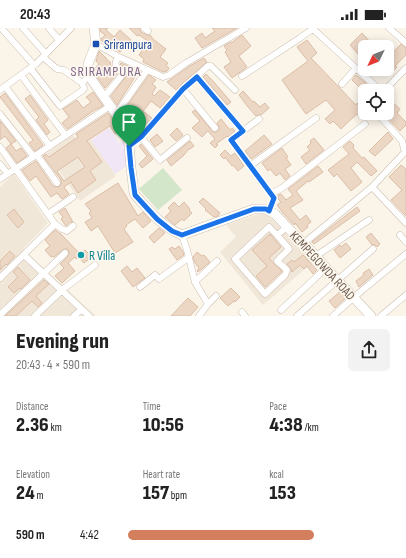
<!DOCTYPE html>
<meta charset="utf-8">
<style>
:root{--surface:#fff;--page:#f2f2f2;--text:#222;--muted:#767676;--accent:#d37f5e}
body{margin:0;font-family:"Sofia Sans Condensed",sans-serif;background:var(--page);color:var(--text);height:100vh;display:flex;flex-direction:column;font-size:15px;white-space:nowrap}
*{box-sizing:border-box;margin:0}
p{font-size:13px;color:var(--muted)}
.icon{flex:none;width:22px;height:22px;fill:none;stroke:currentColor;stroke-width:2;stroke-linecap:round;stroke-linejoin:round}
.map{position:relative;height:288px;overflow:hidden}
.side{display:flex;flex-direction:column;background:var(--surface);flex:1}
.side>*{flex:none}
.needle{width:26px;rotate:227deg}
.fabs{position:absolute;left:358px;top:12px;display:grid;gap:8px}
.fabs a{display:grid;place-items:center;width:36px;height:36px;border-radius:6px;background:var(--surface);box-shadow:0 2px 10px #0003;font-size:20px}
.pin{position:absolute;display:grid;place-items:center;width:34px;height:34px;color:#fff;margin:-41px -17px;border-radius:50% 50% 50% 0;rotate:-45deg;box-shadow:0 0 4px #0007}
.pin .icon{rotate:45deg}
.round{display:grid;place-items:center;flex:none;width:42px;height:42px;border-radius:6px;background:var(--page)}
.head{display:flex;align-items:center;justify-content:space-between;height:68px;padding:0 16px}
h1{font-size:22px;font-weight:800;line-height:30px}
.stats{display:grid;grid-template-columns:repeat(3,1fr);gap:6px;height:68px;padding:4px 16px}
.stats div{display:grid;align-content:center}
.stats b{font-size:20px;font-weight:800}
.stats small{font-size:11px;font-weight:400}
.stats p{font-size:11px}
ul{padding:0 16px;list-style:none;font-size:13px}
li{display:grid;grid-template-columns:64px 48px 1fr;align-items:center;height:30px}
li i{height:10px;border-radius:5px;background:var(--accent)}
.status{display:flex;justify-content:space-between;align-items:center;height:28px;padding:0 20px;background:var(--surface);direction:ltr}
.status svg{height:11px;fill:currentColor}
.map>svg:first-child{display:block}
.residential{fill:#f0e7d8}
.education{fill:#f1e6f6}
.green{fill:#d3e6c9}
.building{fill:#ecd6c4;stroke:#dcbea7;fill-rule:evenodd}
.lines{fill:none;stroke-linecap:round;stroke-linejoin:round}
.street-casing{stroke:#cbbdb0;stroke-width:7}
.secondary-casing{stroke:#cdbeae;stroke-width:10}
.street{stroke:#fff;stroke-width:6}
.secondary{stroke:#fff;stroke-width:9}
.route-casing{stroke:#fff;stroke-width:8}
.route{stroke:#1a73e8;stroke-width:5}
.transit-dot{fill:#1a4fb4;stroke:#fdf8ef;stroke-width:1.5}
.culture-dot{fill:#0f9aa8;stroke:#fdf8ef;stroke-width:1.5}
.labels{text-anchor:middle;stroke-width:3;stroke-linejoin:round;paint-order:stroke}
.transit-label{font-size:13px;fill:#164399;stroke:#fdf8ef;text-anchor:start}
.culture-label{font-size:13px;fill:#0d838f;stroke:#fdf8ef;text-anchor:start}
.street-label{font-size:13px;fill:#715e50;stroke:#fdf8ef}
.neighbourhood-label{font-size:14px;letter-spacing:1px;fill:#82688c;stroke:#fdf8ef}
</style>
<div class="status"><b>20:43</b><svg viewBox="0 0 49 12"><path d="M0 12V9h3v3zM5 12V6h3v6zM10 12V3h3v9zM15 12V0h3v12zM26 1h20v11H26zM47 4h2v5h-2z"/></svg></div>
<div class="map">
<svg width="406" height="288" viewBox="0 0 406 288">
<rect width="100%" height="100%" fill="#faf4e9"/>
<path class="residential" d="M73,107l8,12 10,-7 25,36 -36,25 -33,-48z
M14,146l34,49 -25,26 73,67h-96v-129z
M265,184l48,50 -50,43 -43,-53 16,-15 -10,-12z"/>
<path class="education" d="M109,100l10,15 7,-4 1,27 -12,8 -24,-34z"/>
<path class="green" d="M163,140l19,22 -24,20 -19,-21z"/>
<path class="building" d="M100,0h8l-2,2 8,7 6,-7 11,10 -11,12 -18,-11 -1,-2 4,-4 -5,-4z
M129,0h11l1,4 6,3h3l3,4 13,10 -6,8 8,6 -2,3 3,2 -2,3 -4,1 -20,-10 1,-3 -5,-4 4,-6 3,2 3,-3 -4,-3 3,-4 -9,-6 -2,1z
M212,0h25l-35,20 -7,-10 7,-5 3,5 10,-7z
M362,5l9,10 1,-1 5,5h-12v8l-4,-4 -3,3 -8,-9z
M242,7l9,11 -12,10 8,11 -15,11 -8,-11 7,-5 -6,-10 2,-2 -3,-4 7,-4v1z
M307,12l10,13 -6,5 45,47 1,-2 10,11 -6,5 -4,-5 -11,10 -5,5 -8,-8 -3,3 -5,-5 10,-9 -9,-10 -20,14 -24,-34 26,-19 -11,-14z
M401,16l5,4v7l-11,11 2,1 -5,5 -3,-2 -2,2v-10l3,-4 -1,-1z
M99,23l8,8h-1l5,4 -1,1 7,10 -12,14 -10,-14 -1,-5 5,-5 -3,-3z
M204,30l3,4 -25,22 -6,6 -9,-8 21,-15z
M121,35l9,4 -1,1 1,1 -2,3 7,5 -18,28 -6,-9 16,-21v-4l-7,-7z
M206,46l7,7 18,21 -4,3 -24,-28z
M149,47l7,5 -4,4 4,3 -4,7 2,2 6,-6 10,7 -10,11 -9,-7 -8,10 9,7 -16,17 -3,-3 4,-3 -12,-12 1,-1 -4,-3z
M356,47l10,8 -6,5 -8,-8z
M243,63l10,11 1,-1 6,6 5,-4 4,5 -8,7h-3l-2,1 -8,-9 -9,-12z
M93,64l10,14 -6,3h-1l-29,20 -5,-6 7,-6 -6,-8 14,-9 6,8 8,-6 -5,-5z
M5,65l38,52 -8,6 -6,-8 4,-3 -33,-43z
M30,67l18,25 -4,4 6,8 -3,3 -11,-15 3,-3 -14,-18z
M387,71l3,3 1,-1 9,8 -3,4 9,9v3l-6,6 -17,-18h4z
M195,82l18,22h3l3,-2v-3l-2,-4 4,-4 9,11 2,-2 3,3 -7,6 -1,-1 -11,8 2,1 -3,3 -5,-5 5,-4 -7,-8 -6,6 -10,-9 8,-7 -8,-9z
M108,85l12,17 -5,4 -5,-8 -23,15 15,21 -12,9 6,9 -18,13 -7,-11 -7,5 5,7 -7,5 -5,-6 -6,4 -15,-21 -6,5 -8,-11 14,-9 17,25 4,1 3,-1 1,-3v-3l-18,-24 3,-2 3,3 29,-20 -2,-3zM78,129l7,10 -21,14 -7,-10z
M0,93l16,20 -5,3 -6,-8 -5,4z
M177,100l6,7 -7,6 -6,-6z
M388,104l5,7 -18,17 -6,-5z
M157,106l6,7 -8,6 -5,-7z
M264,107l8,9 -21,15 -6,-8z
M314,110l10,12 -18,14 -5,-7 9,-7 -3,-3 4,-4 -1,-2z
M190,113l4,5 -4,3h-1l-6,7 -12,10 -4,-6z
M350,113l4,4 -1,3 9,10 2,-1 13,14 -6,5 -14,-14 -6,6 11,14 -11,9 -14,-17 -3,3 -6,-7 21,-16 -6,-7z
M11,116l5,7 5,-3 6,8 -10,7 -11,-15z
M141,116l12,15 -11,9 -3,-4 8,-8 -8,-10z
M282,120l6,9 -2,1 5,7 -6,4 5,7 -5,4 -5,-7 -4,3 -6,-7 -2,2 -6,-8z
M225,122l6,6 4,-3 9,13 -6,5 -5,-6 -1,1 -7,-9 -1,2 -4,-4z
M401,137l5,4v47l-15,-16 11,-10 -13,-13z
M318,138l5,6 -14,10 -1,-1 -12,10 7,9 -13,8 10,12 6,-5 5,7 -4,3 1,2 -6,5 -7,-9 -1,2 -11,-12 -6,-8 4,-3 -3,-3v-4l3,-1 5,6 7,-5 -5,-6z
M118,155l20,33 5,-4 8,9 -8,7 -8,-9 -9,6 1,1 -3,3 9,13 -18,11 -17,-27 -7,5 -6,-9 7,-4 -3,-5 2,-2 -6,-7z
M203,170l17,15 -2,3 -4,1 -9,-7 1,-1 -7,-7z
M174,174l5,5 5,-5 6,7 -1,1 3,3 -8,8 -2,-2 -7,6 -10,-8 6,-6 -3,-3z
M357,179l3,4 -46,33 -2,-2 28,-22z
M65,180l8,14h-3l-4,4 -5,-7 2,-2 -4,-5z
M14,181l10,13 -6,6 -11,-13z
M159,200l6,5 -11,10 -5,-6z
M55,202l6,4 19,20 5,-4 7,7 -8,6 -6,-7 -2,3 -1,-2 -7,6 7,8 -13,12 -7,-7 9,-8 -4,-4 8,-8 1,-4 -2,-3h-3l-10,8 -2,-1 -1,1 -6,-7 5,-4 -5,-6z
M371,205l9,11 -3,3 -2,-2h-3l-6,-8z
M270,206l11,13 -12,11 5,6 8,7 -17,16 -9,-11 11,-10 -15,-16z
M346,215l5,6 -11,9 -6,-8 6,-5 1,2z
M179,218l4,6 1,3 -7,5 -8,-11 3,-2 3,2z
M10,223l5,5 -8,9 -1,-1 -6,6v-9z
M197,224l5,4 2,-1 6,7 -12,10 -1,-1 2,-3 -4,-5 -2,-6z
M303,227l14,15 -4,4 -6,-8 -3,3 -4,-4 -8,7 -1,-1v-2l-4,-5 5,-4 2,2z
M127,238l5,6 5,-4 8,10 -12,9 -12,-16z
M18,239l12,13 -9,9 -1,-1 -6,5 -6,-6 10,-10 -5,-5z
M369,241l4,6 -14,12 -3,-6 8,-6 -1,-2z
M44,252l5,4 -13,12 6,7 -4,4 -6,-6 -16,15h-11z
M231,260l9,9 -5,5 -1,-1 -6,5 -8,-8z
M340,264l6,6 -11,10 -6,-7z
M188,270l10,9 -8,9h-19z"/>
<g class="lines">
<g class="street-casing">
<path id="street" d="M23,0l23,26
M49,0l10,12
M144,0l4,3
M389,0l17,15
M313,1l68,62
M3,2l31,35
M96,16l23,13 44,20 6,-2 17,-12 60,-35
M43,29l14,12 7,1 18,13
M30,40l30,38 23,-16 1,-2 -2,-5 7,-7
M21,47l44,60
M242,48l58,-38 14,-10
M197,49l46,54
M342,56l14,-16
M5,58l45,60
M183,61l32,39
M0,62l36,-26 35,-36
M384,63l22,-23
M104,69l19,-23c-5,-8 -11,-7 -5,-17
M0,86l34,43
M116,86l31,-44
M259,91l-28,21 43,58 -5,13
M141,109l19,23 27,-22
M129,118l12,-9 44,-50 23,-21h3l24,24
M0,119l55,77 7,5 5,2 6,-5
M37,127l20,28
M0,136l8,10
M251,137l65,-47
M0,151l110,-73
M372,159l34,36
M271,166l11,-6 83,-64
M48,186l25,-17
M182,207l5,15 8,32 13,22
M277,207l12,14 -12,12 10,9 -2,5 -20,19 -30,-35 34,-32 8,8 10,-8
M400,207l6,7
M303,216l69,-57 33,-35 -3,-11 -25,-28
M24,227l65,61
M316,228l53,-36
M0,250l55,-54
M195,254l22,-21
M140,259l15,-12 4,4 30,-22
M281,282l45,-42
M242,284l3,4
M0,287l65,-62
M35,288l27,-26 33,-25
M74,288l8,-7
M199,288l9,-12 8,-8
M297,288l76,-67
M333,288l20,-18 53,-44
M381,288l25,-21"/>
</g>
<g class="secondary-casing">
<path id="secondary" d="M94,0l2,16 -8,20v5l1,7 27,38 10,15 2,6 3,33 3,25 1,2c15,16 27,32 47,40l72,-26h12l9,5 12,13 29,29 10,12 45,48"/>
</g>
<use href="#street" class="street"/>
<use href="#secondary" class="secondary"/>
</g>
<g class="lines">
<g class="route-casing">
<path id="route" d="M197,49l46,54 -12,9 43,58 -5,13 -3,-2h-12l-72,26 -10,-4 -15,-12 -22,-24 -4,-27 -2,-22 12,-9 42,-48z"/>
</g>
<use href="#route" class="route"/>
</g>
<rect class="transit-dot" x="92" y="12" width="8" height="8" rx="2"/>
<circle class="culture-dot" cx="81" cy="227" r="4"/>
<g class="labels">
<g class="transit-label">
<text x="104" y="21">Srirampura</text>
</g>
<g class="culture-label">
<text x="89" y="232">R Villa</text>
</g>
<g class="street-label">
<text transform="translate(323 237) rotate(47)" y="5">KEMPEGOWDA ROAD</text>
</g>
<g class="neighbourhood-label">
<text x="106" y="48">SRIRAMPURA</text>
</g>
</g>
</svg>
<div class="fabs">
<a><svg class="needle" viewBox="-14 -14 28 28"><path d="M0-13l5 13h-10z" fill="#e53935"/><path d="M0 13l5-13h-10z" fill="#767676"/></svg></a>
<a><svg class="icon" aria-label="locate" viewBox="0 0 24 24"><circle cx="12" cy="12" r="6"/><path d="M12 2v4M12 18v4M2 12h4M18 12h4"/></svg></a>
</div>
<div class="pin" style="left:129px;top:118px;background:#1e9e55"><svg class="icon" aria-label="arrive" viewBox="0 0 24 24"><path d="M6 21V4h12l-3 4 3 4H6"/></svg></div>
</div>
<section class="side">
<div class="head"><div><h1>Evening run</h1><p>20:43 · 4 × 590 m</p></div><a class="round"><svg class="icon" aria-label="share" viewBox="0 0 24 24"><path d="M12 15V3M7 8l5-5 5 5M5 13v7h14v-7"/></svg></a></div>
<div class="stats">
<div><p>Distance</p><b>2.36<small> km</small></b></div>
<div><p>Time</p><b>10:56</b></div>
<div><p>Pace</p><b>4:38<small> /km</small></b></div>
</div>
<div class="stats">
<div><p>Elevation</p><b>24<small> m</small></b></div>
<div><p>Heart rate</p><b>157<small> bpm</small></b></div>
<div><p>kcal</p><b>153</b></div>
</div>
<ul>
<li><b>590 m</b>4:42<i style="width:71%"></i></li>
</ul>
</section>
